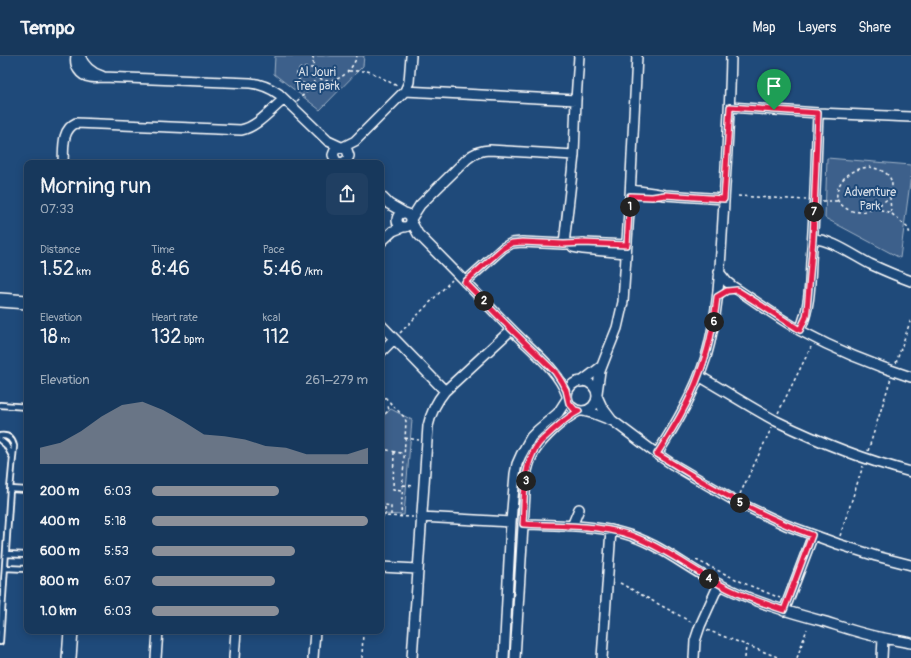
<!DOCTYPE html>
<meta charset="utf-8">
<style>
:root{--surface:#17385c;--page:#203f62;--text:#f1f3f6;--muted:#9eacbb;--line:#365272;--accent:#8c9099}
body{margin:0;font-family:Pangolin,sans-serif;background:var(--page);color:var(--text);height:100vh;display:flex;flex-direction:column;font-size:15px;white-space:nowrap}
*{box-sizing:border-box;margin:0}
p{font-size:13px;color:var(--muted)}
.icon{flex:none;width:22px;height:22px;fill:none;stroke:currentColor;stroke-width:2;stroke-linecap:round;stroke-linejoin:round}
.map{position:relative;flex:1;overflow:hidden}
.details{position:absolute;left:24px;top:104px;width:360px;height:474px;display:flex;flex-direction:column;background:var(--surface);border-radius:8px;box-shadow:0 2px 10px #0003,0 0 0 1px var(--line)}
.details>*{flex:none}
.pin{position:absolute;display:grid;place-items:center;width:34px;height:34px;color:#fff;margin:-41px -17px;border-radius:50% 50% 50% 0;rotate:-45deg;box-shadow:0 0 4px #0007}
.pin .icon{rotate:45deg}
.km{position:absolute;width:20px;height:20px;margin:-10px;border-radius:50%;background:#222;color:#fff;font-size:11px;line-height:20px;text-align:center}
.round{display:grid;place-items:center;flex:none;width:42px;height:42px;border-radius:8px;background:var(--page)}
.headline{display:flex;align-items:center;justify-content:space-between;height:68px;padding:0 16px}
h1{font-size:22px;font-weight:600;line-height:30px}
.figures{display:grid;grid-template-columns:repeat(3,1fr);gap:6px;height:68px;padding:4px 16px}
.figures div{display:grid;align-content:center}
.figures b{font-size:20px;font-weight:600}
.figures small{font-size:11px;font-weight:400}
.figures p{font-size:11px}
.chart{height:112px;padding:8px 16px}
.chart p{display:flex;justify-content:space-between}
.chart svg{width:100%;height:72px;margin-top:4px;fill:var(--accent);opacity:.7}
ul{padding:0 16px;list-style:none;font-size:13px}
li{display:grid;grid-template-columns:64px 48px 1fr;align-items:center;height:30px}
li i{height:10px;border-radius:5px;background:var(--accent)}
header{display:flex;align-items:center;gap:24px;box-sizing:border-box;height:56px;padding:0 20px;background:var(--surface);border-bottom:1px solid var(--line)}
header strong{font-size:19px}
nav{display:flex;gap:22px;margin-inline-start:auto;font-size:14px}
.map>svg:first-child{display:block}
.green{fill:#3c618b;stroke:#9eb0c5}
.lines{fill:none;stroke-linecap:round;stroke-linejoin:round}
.lane-casing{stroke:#fff;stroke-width:8}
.street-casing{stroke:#fff;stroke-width:12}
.secondary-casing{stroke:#fff;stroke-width:16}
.path{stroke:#fff;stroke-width:1.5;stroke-dasharray:3 3;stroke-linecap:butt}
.lane{stroke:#1f4a7a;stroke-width:4.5}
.street{stroke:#1f4a7a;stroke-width:9}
.secondary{stroke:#1f4a7a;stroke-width:13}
.route-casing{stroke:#fff;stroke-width:8}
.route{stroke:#e11d48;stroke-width:5}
.labels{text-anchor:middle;stroke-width:4;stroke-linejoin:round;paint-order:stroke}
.park-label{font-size:12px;fill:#d8dfe8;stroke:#1f4a7a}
</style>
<header>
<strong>Tempo</strong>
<nav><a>Map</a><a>Layers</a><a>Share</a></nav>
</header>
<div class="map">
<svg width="911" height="602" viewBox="0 0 911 602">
<rect width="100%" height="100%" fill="#1f4a7a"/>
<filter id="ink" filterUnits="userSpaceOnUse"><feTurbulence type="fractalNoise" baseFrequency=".025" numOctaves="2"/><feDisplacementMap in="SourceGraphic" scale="8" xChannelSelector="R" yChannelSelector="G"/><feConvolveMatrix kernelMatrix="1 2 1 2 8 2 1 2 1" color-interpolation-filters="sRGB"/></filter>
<g filter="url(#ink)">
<path class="green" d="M275,0h89l-1,10 -43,44 -46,-36z
M827,102l84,7v10l-11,83 -75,-40z
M391,353l21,11 -8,95 -23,-1v-96z"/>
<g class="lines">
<g class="lane-casing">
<path id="lane" d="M0,349l27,2
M0,380c7,-1 12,2 14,10l-4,43 -10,153
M0,384l6,5 6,11
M10,433l17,1
M6,498l21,1
M5,512l22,1"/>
</g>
<g class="street-casing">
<path id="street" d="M76,0c-2,10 4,20 14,21 5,1 9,0 13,0l147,6c11,1 19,4 29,11l49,47 13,6
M80,0c4,10 11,17 22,20
M405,35l171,9
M730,51l88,6 93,4
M343,91l12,-6 50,-50 4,-9 2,-26
M63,107c1,-14 -2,-33 13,-40l165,7c16,-3 30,-20 43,-31
M340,107l-4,-2 -3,-6 2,-5 6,-3 6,3 2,6 -2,4 -5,3
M631,134l22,3 12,2 59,4
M381,140l8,8 14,8
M397 164a7 7 0 1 1 14 0a7 7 0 1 1-14 0Z
M411,163l9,-14 47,-46c7,-6 14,-9 23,-9l84,5
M411,165l7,13c31,31 62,63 92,94 19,20 48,41 57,67
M813,183c18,0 41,17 57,25 13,6 27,12 41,17
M381,186l12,-11 10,-4
M564,188l10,-89 2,-55 3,-44
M573,191l10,2 43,4
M719,216l8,10 5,4c23,15 45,31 69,45 35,19 72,34 110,46
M465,226l38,-34 9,-5 10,-1 42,2 20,-1 43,2
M381,269l64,66
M800,274c10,-22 10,-46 11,-69 4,-49 5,-99 7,-148
M381,296l13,-13
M699,320c26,15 51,31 77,45 43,21 89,39 135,51
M567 340a15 15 0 1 1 30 0a15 15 0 1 1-30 0Z
M581,326l21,-16
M597,337l3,-22 7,-18 10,-25 6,-26 7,-106 7,-140
M597,340l5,11 9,12
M583,355l12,3 18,7 44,33 15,10 65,38 49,23 52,19 38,12 35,9
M657,398c19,-30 38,-62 49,-97 13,-45 14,-92 17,-138 3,-54 7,-108 8,-163
M421,461l90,5
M523,468c31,1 69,1 99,9 35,9 62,33 93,49 35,19 73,30 111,40 19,6 39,13 58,16 9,2 18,3 27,5
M572,470l7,-17
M381,511l36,2
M784,555l29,-76
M156,602l2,-27
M234,602l2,-27
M313,602l2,-27
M412,602l16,-232c3,-14 8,-24 17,-35l66,-61
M504,602l7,-136 4,-48 2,-10 4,-9 10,-18 7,-7 20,-17 9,-14
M515,602l11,-181c3,-22 12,-33 28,-48 8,-7 15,-13 25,-18
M602,602l9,-128
M694,602l1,-17 5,-15 19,-42
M882,602l1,-20"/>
</g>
<g class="secondary-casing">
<path id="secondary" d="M0,244l27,2
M69,602l2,-27"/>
</g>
<path class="path" d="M313,0c-2,38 35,28 44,0
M313,12h-12l-4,4v5c8,10 16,13 26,3
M349,15h18l4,1 26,14
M297,45l16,-15 1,-6 2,-6
M869,111c11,2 23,6 23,19 0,3 0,6 -1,9 -3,4 -6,6 -9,8 -10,8 -23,12 -35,6 -3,-2 -7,-5 -9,-8 -4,-9 3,-22 11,-27 6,-4 12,-6 20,-7z
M738,140l68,4
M890,141l1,16
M822,145h16
M875,152l16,5 18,16v3h2
M400,277l52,-53
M896,307l15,-44
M381,337l23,24 2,4 -5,95
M778,357l33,-66
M381,362l8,-8 -1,-4 3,-3
M381,367l3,-3
M405,382l14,2
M381,394l3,-1 20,5
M868,395l23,-73
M394,396l-1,37 9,1
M403,429l12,1
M381,438v6
M740,438l32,-67
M381,445l4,4 6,1v10
M381,460l32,1
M385,460v-10
M840,480l23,-70
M696,504l50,24 34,14
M620,527l73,40
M707,574l73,28
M362,602l1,-27
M745,602l1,-13
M797,602l10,-29"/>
<use href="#lane" class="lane"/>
<use href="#street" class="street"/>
<use href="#secondary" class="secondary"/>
</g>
</g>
<g class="lines" filter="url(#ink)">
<g class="route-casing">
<path id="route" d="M730,51l88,6 -5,126 -6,71 -1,7 -6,13 -63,-40 -10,1 -10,6c-3,27 -8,53 -18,78 -10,28 -26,54 -42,79 50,31 100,61 155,81l-28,75c-24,-8 -49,-16 -70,-29 -25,-14 -48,-31 -74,-42 -33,-15 -81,-13 -117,-15 2,-25 -1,-56 14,-78 4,-6 10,-10 15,-15 9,-8 17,-15 27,-20l-4,-1 -6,-7 -3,-13 -5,-9 -6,-9 -43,-42 -47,-48 38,-34 9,-5 10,-1 42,2 20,-1 43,2 3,-49 22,1 13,-2 59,4z"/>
</g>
<use href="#route" class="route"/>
</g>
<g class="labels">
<g class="park-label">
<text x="317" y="20">Al Jouri<tspan x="317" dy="14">Tree park</tspan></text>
<text x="870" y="140">Adventure<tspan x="870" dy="14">Park</tspan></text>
</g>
</g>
</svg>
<div class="pin" style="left:774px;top:54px;background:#1e9e55"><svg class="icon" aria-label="arrive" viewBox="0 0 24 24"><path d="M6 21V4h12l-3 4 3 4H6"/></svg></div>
<b class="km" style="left:630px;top:151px">1</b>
<b class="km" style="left:484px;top:245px">2</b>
<b class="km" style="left:526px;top:425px">3</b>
<b class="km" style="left:709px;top:523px">4</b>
<b class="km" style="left:740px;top:447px">5</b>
<b class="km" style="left:714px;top:266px">6</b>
<b class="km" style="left:814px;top:156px">7</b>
<section class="details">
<div class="headline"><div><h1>Morning run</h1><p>07:33</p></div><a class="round"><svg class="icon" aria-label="share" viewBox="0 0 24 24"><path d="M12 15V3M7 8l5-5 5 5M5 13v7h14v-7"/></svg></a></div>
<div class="figures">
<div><p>Distance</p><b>1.52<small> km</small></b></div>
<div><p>Time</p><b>8:46</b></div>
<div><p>Pace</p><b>5:46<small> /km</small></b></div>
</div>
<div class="figures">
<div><p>Elevation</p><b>18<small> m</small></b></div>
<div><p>Heart rate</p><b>132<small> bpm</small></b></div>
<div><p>kcal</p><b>112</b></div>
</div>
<div class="chart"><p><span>Elevation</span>261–279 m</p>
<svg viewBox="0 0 160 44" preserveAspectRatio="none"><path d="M0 44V34L10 31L20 24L30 15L40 8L50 6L60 11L70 18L80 26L90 27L100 29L110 33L120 34L130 38L140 38L150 38L160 34V44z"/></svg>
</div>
<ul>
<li><b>200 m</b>6:03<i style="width:59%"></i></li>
<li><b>400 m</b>5:18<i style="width:100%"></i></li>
<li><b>600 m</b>5:53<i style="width:66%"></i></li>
<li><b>800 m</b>6:07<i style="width:57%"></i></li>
<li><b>1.0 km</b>6:03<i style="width:59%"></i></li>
</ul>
</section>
</div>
